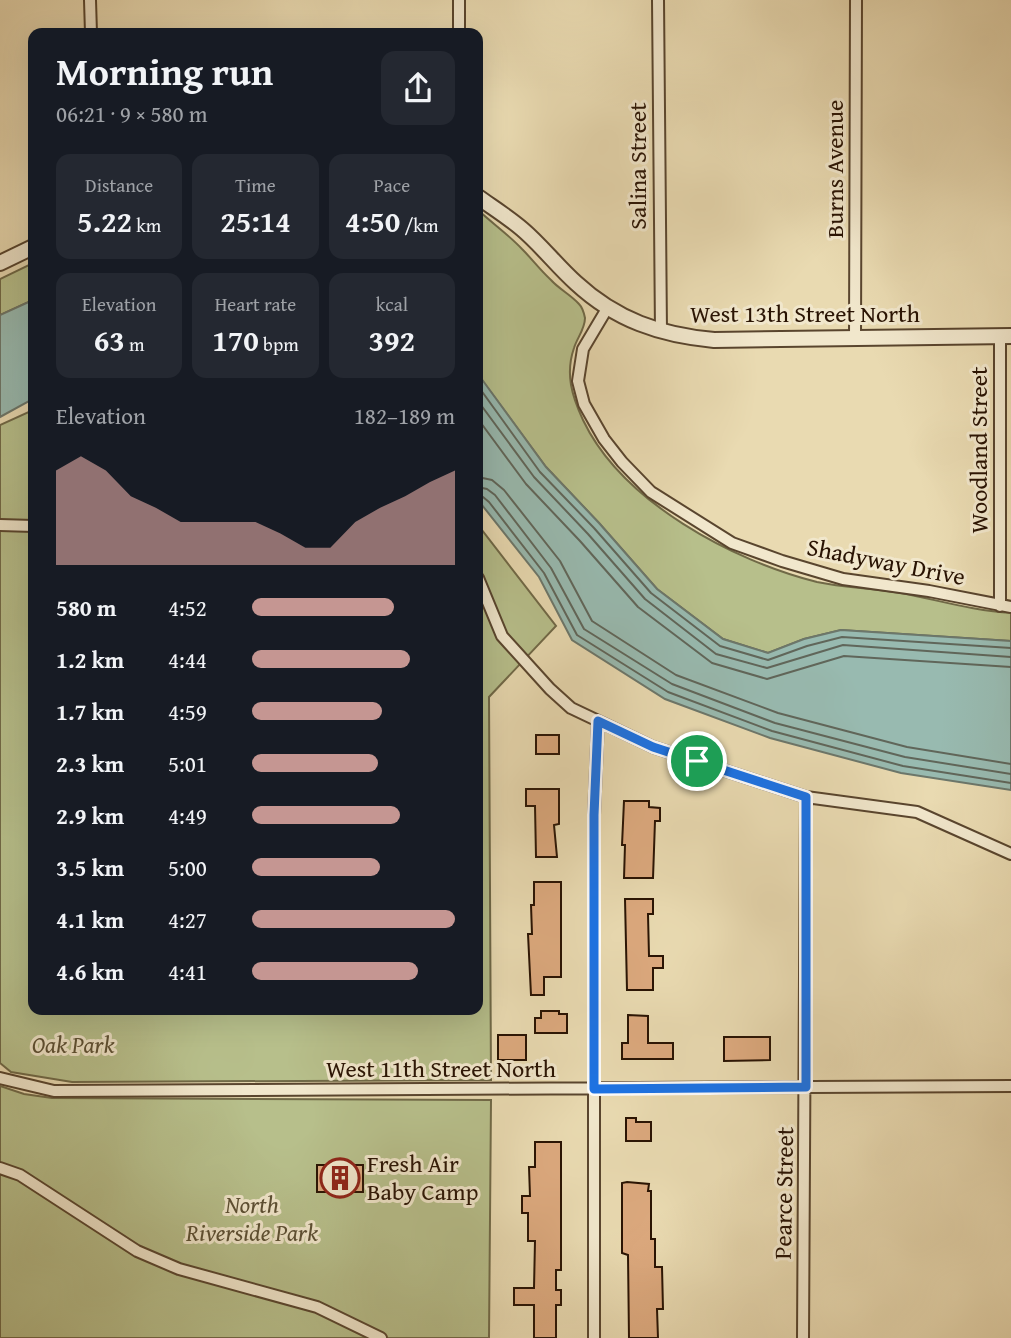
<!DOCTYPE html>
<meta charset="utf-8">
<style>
:root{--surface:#171b24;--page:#242831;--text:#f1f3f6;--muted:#9ea1a6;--accent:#c59692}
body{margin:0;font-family:"Gentium Book Plus",serif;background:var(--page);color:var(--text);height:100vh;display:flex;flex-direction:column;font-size:26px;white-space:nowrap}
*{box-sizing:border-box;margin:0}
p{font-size:23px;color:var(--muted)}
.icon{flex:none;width:38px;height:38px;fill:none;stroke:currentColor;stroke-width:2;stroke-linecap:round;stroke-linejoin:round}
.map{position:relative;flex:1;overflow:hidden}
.side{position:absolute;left:28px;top:28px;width:455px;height:987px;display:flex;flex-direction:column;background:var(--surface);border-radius:14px;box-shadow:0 7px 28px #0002}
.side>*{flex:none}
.pin{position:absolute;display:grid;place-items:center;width:60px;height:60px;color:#fff;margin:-30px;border:4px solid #fff;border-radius:50%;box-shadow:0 2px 7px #0007}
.round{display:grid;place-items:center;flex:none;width:74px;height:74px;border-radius:14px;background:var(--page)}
.head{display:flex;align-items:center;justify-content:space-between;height:119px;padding:0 28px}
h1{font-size:38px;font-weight:600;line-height:52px}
.metrics{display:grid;grid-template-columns:repeat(3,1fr);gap:10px;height:119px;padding:7px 28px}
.metrics div{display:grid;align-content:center;border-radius:14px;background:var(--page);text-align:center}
.metrics b{font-size:30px;font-weight:600}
.metrics small{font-size:19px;font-weight:400}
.metrics p{font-size:19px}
.chart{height:196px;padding:14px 28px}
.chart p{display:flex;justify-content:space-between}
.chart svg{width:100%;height:126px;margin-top:7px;fill:var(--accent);opacity:.7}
ul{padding:0 28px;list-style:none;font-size:23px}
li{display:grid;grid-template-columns:112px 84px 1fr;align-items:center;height:52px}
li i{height:18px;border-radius:9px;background:var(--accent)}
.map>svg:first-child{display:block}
.green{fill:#b7bf8b;stroke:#706947;stroke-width:2}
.water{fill:#98bab0;stroke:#6c776b;stroke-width:2}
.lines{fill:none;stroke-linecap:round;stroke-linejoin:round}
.shore{stroke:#60665a;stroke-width:2}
.building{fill:#dca97e;stroke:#291303;stroke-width:2}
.minor-casing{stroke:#59452e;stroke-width:14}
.tertiary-casing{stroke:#59452e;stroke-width:18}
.minor{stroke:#f1e7cc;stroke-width:10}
.tertiary{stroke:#f1e7cc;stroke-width:14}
.route-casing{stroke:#fff;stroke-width:14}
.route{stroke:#1a73e8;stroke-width:9}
.labels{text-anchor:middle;stroke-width:6;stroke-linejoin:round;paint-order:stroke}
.street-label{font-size:24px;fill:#291303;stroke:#f1e7cc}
.park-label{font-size:24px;font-style:italic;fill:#5b4f33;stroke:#f1e7cc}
.poi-label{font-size:24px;fill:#291303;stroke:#f1e7cc;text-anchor:start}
</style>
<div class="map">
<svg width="1011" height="1338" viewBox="0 0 1011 1338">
<rect width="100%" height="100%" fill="#e9dab1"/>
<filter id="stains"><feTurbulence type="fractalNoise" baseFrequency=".00286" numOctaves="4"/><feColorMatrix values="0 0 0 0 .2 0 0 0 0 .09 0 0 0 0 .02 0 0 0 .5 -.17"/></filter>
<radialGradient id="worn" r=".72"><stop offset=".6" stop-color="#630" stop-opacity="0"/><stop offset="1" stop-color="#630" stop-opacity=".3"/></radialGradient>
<path class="green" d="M478,210c14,13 31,25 44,39 10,10 18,21 29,31 8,9 20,15 28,24 4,4 5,9 6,14 0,11 -8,20 -11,30 -9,26 -2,48 9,72 39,82 150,141 234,162 28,6 57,6 84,11 37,7 73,18 110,20v28l-170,-11 -37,9 -36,14 -45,-14 -66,-50 -58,-66 -53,-56 -68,-92z
M33,263v37l-33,15v-36z
M33,410v600h445v-485l78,101 -67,71 2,383 -419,2 -61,-10 -11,-9v-638z
M0,1086l24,8 28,4 439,2 -2,238h-489z"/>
<path class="water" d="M33,300v99l-33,18v-102z
M478,374l68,93 53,56 58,66 66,50 45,14 36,-14 37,-9 170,11v149l-110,-17 -131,-35 -105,-39 -93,-59 -33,-63 -61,-77z"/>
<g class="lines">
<path class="shore" d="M478,386l62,86 54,56 57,65 69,53 48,14 39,-14 35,-9 169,11
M478,401l56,76 54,57 57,65 71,55 51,14 76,-23 168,12
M478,419l48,65 54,57 58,66 74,56 55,16 77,-23 167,11
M478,477l14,3 12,10 56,71 32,60 84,54 102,38 129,34 104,17
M478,487l9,2 8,6 56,73 33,61 88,55 103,39 130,34 106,17
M478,496l5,1 6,5 55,71 33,62 91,57 104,39 131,35 108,17"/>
</g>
<path class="building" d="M536,735h23v19h-23z
M526,789h33v35l-5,1 3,32h-21l-1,-51h-9z
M624,801h25v6l11,1v13h-5l-2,57h-29l1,-33h-3z
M534,882h27v95h-17v18h-13l-3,-61h4l-1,-29h3z
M625,899h28v15h-5l1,42h14v12h-10v22h-26z
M541,1011h18v3h8v19h-32v-15h6z
M628,1015l20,1v27h25v16h-51v-16h6z
M498,1035h28v25h-28z
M724,1037h46v23l-46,1z
M626,1118h10v4h15v19h-25z
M535,1142h26v128h-5v20h5v15h-5v33h-22v-33h-20v-17h20l1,-47h-7v-28h-6v-17h8l-1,-29h6z
M317,1165h46v27h-46z
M627,1182l22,2 -1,7h3v48h4v28h7l1,42h-6l1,29h-29l-1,-83 -6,-2v-70z"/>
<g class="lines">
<g class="minor-casing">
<path id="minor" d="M90,0l1,33
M658,0l3,332
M459,33v-33
M608,307l-25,42 -5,32 6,23 20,35 18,23 29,30 81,51 50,18 61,18 86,12 82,16
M1000,336v270
M855,339l1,-339
M0,525l33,1
M478,578l24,58 48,53 21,19 82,39 153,50 111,15 94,42
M0,1078l54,13 957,-5
M0,1168l20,7 117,76 42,18 138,38 64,31
M594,1338v-523l4,-94
M803,1338l3,-541"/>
</g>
<g class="tertiary-casing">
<path id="tertiary" d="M478,197c14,10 30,20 44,32 19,16 35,37 54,54 40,37 84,52 138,57l297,-4
M0,263l33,-16"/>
</g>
<use href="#minor" class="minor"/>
<use href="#tertiary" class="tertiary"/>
</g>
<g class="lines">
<g class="route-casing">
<path id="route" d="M598,721l55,26 153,50v290l-212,2v-274z"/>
</g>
<use href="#route" class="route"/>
</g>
<defs>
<g id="building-ring" transform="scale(2.0125)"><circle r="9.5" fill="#f1e7cc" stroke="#8f2418" stroke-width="1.5"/><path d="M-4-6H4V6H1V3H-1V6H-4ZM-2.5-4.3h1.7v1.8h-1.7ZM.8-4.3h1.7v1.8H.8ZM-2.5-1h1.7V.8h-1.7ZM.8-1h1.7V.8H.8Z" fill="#8f2418"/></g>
</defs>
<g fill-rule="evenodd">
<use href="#building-ring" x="340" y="1178"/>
</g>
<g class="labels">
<g class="street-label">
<text transform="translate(638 166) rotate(-90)" y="8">Salina Street</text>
<text transform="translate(835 169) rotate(-90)" y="8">Burns Avenue</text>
<text x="805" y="322">West 13th Street North</text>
<text transform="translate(979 450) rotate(-90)" y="8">Woodland Street</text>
<text transform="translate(886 562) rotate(11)" y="8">Shadyway Drive</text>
<text x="441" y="1077">West 11th Street North</text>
<text transform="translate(784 1193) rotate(-89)" y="8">Pearce Street</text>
</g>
<g class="park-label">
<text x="73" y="1053">Oak Park</text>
<text x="252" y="1213">North<tspan x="252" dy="28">Riverside Park</tspan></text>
</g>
<g class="poi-label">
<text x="367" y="1172">Fresh Air<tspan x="367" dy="28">Baby Camp</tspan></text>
</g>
</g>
<rect width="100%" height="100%" filter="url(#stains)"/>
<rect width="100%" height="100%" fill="url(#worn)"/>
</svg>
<div class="pin" style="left:697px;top:761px;background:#1e9e55"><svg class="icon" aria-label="arrive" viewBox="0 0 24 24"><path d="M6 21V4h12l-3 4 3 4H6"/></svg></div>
<section class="side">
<div class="head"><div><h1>Morning run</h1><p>06:21 · 9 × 580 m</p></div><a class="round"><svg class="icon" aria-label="share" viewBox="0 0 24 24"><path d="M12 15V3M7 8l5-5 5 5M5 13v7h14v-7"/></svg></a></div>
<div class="metrics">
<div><p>Distance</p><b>5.22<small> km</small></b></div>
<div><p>Time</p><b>25:14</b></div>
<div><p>Pace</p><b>4:50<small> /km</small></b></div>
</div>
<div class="metrics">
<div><p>Elevation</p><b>63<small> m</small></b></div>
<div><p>Heart rate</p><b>170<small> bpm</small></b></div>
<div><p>kcal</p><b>392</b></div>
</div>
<div class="chart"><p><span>Elevation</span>182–189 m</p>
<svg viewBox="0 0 160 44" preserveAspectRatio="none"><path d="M0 44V11L10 6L20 11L30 20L40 24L50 29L60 29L70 29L80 29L90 33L100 38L110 38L120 29L130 24L140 20L150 15L160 11V44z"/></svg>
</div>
<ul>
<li><b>580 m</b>4:52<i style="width:70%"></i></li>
<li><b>1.2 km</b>4:44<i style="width:78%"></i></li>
<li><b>1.7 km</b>4:59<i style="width:64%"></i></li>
<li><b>2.3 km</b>5:01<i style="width:62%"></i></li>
<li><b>2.9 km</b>4:49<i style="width:73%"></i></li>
<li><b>3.5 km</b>5:00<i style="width:63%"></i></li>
<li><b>4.1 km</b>4:27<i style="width:100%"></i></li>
<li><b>4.6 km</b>4:41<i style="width:82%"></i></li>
</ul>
</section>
</div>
